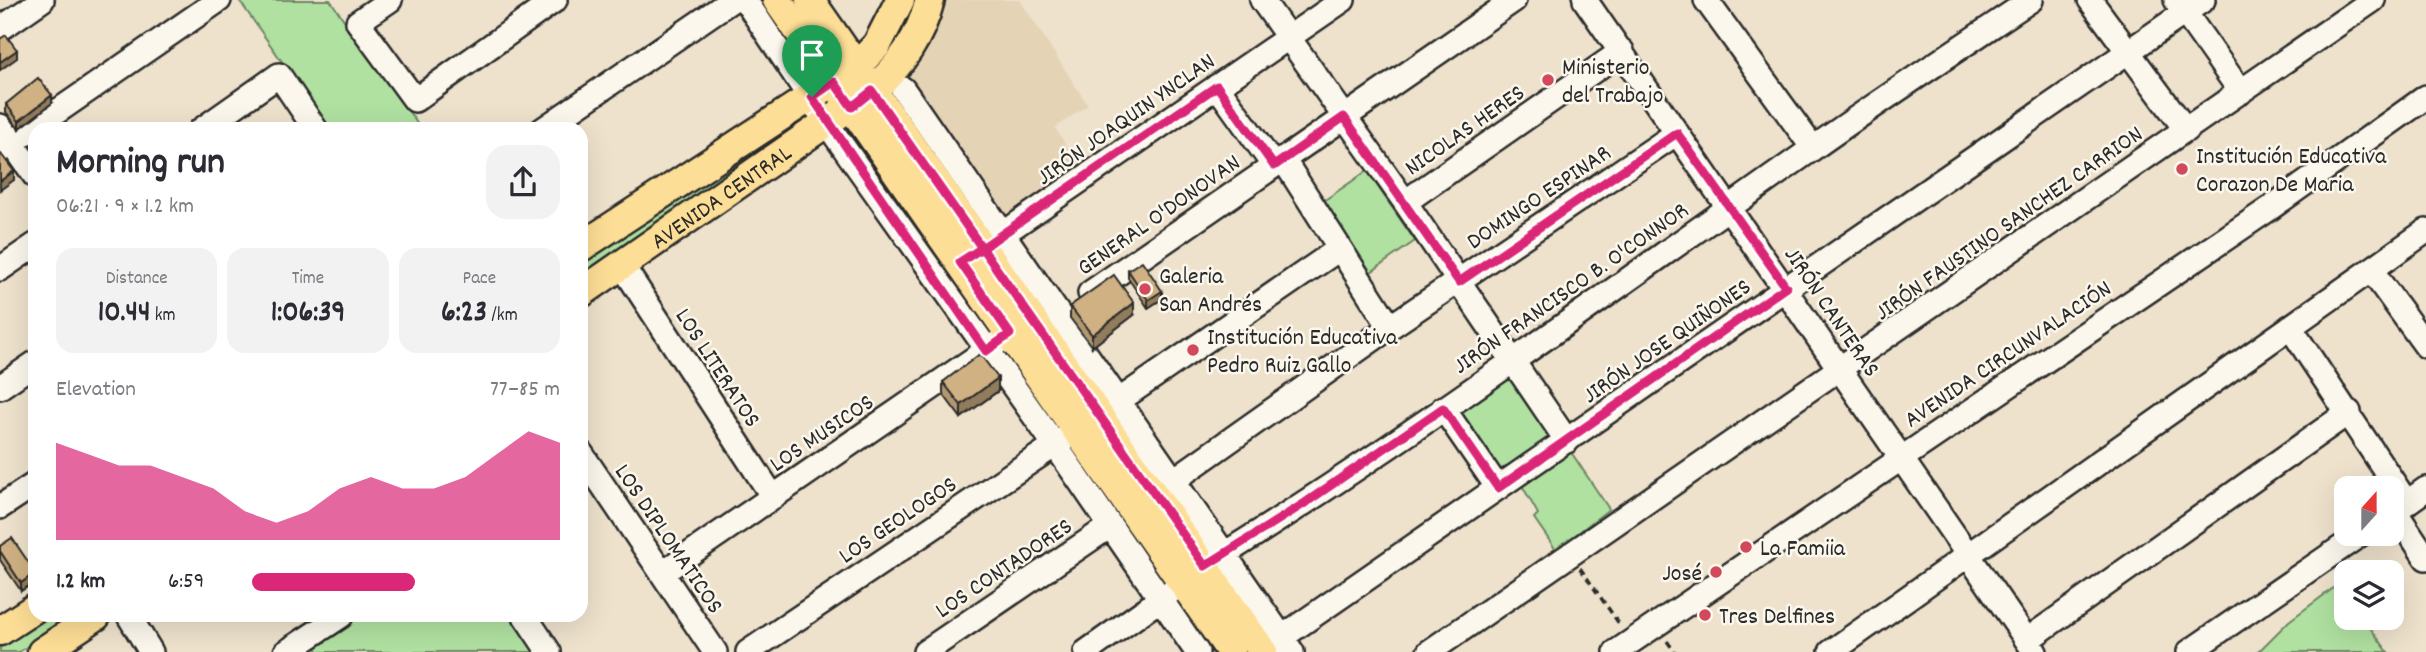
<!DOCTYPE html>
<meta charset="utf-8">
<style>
:root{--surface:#fff;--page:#f2f2f3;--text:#2b2b33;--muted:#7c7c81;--accent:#db2777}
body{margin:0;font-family:Dekko,sans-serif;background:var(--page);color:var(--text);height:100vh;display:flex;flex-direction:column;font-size:26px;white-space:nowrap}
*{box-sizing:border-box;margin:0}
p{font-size:23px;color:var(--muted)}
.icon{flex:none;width:38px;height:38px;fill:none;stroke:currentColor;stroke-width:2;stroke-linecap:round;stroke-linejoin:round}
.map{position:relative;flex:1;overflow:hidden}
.drawer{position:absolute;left:28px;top:122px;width:560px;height:500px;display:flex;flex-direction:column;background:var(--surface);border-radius:21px;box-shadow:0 7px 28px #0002}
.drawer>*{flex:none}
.needle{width:46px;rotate:21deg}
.controls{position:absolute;left:2334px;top:476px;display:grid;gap:14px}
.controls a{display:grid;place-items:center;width:70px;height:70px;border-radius:14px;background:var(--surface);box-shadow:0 7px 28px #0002;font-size:35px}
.pin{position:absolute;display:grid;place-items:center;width:60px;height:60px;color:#fff;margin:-72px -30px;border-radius:50% 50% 50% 0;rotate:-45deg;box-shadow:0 0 7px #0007}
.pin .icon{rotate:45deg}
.round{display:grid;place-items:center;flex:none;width:74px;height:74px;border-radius:21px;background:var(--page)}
.summary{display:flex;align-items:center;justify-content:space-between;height:119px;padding:0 28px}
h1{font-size:38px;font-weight:700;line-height:52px}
.figures{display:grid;grid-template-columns:repeat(3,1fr);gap:10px;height:119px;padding:7px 28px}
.figures div{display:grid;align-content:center;border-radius:18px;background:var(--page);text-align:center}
.figures b{font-size:30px;font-weight:700}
.figures small{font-size:19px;font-weight:400}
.figures p{font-size:19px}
.chart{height:196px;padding:14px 28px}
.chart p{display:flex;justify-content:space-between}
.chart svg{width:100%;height:126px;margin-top:7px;fill:var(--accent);opacity:.7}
ul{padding:0 28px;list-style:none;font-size:23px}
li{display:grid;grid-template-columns:112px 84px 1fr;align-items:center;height:52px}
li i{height:18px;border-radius:9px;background:var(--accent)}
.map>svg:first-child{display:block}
.built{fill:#e5d3b6}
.green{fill:#b0e1a1;stroke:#6e8666;stroke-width:2}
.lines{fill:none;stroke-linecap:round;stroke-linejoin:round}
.minor-casing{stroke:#2b2b2b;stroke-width:28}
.major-casing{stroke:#2b2b2b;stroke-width:33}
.path{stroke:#2b2b2b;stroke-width:3.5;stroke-dasharray:7 5;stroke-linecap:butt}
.minor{stroke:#fbf7ec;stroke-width:23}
.major{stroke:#fdde96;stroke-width:28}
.wall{fill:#b29871;stroke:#2b2b2b;stroke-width:2}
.shaded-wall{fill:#917c5c;stroke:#2b2b2b;stroke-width:2}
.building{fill:#cfb183;stroke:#2b2b2b;stroke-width:2}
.route-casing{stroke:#fff;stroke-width:14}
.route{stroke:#db2777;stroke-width:9}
.poi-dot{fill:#d1495b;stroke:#fbf7ec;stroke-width:2.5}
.labels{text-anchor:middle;stroke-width:5;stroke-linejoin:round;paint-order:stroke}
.poi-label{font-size:24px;fill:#2b2b2b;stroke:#fbf7ec;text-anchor:start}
.street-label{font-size:24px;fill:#2b2b2b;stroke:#fbf7ec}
</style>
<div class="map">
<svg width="2426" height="652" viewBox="0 0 2426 652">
<rect width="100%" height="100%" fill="#eee2cc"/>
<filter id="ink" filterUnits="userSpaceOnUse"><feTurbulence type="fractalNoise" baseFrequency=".0143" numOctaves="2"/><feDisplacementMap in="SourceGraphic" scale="14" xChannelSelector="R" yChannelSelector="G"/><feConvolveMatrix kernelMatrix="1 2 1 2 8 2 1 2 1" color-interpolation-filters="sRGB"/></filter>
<g filter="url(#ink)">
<path class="built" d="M942,0h78l68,105 -33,23 25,39 -73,51 -102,-143 19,-24 17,-36z"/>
<path class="green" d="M239,0h91l91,129h-92z
M800,114l9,14 -228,150v-19z
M1367,171l48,70 -44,31 -49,-70z
M1511,365l50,74 -59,41 -52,-73z
M1567,446l42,63 -53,41 -22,-32 4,-4 -19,-34z
M2339,584l8,11v23h16l25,34h-130l31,-31z
M45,616h28l-54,36h-19v-6z
M349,616h167l24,36h-221l-8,-11z"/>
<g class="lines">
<g class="minor-casing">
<path id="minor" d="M390,0l-32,22 57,78 140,-100
M745,0l92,138 218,307 142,207
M1262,0l143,202 162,239
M1585,0l450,652
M1706,0l107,148
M2090,0l96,130
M2176,0l65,92
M0,29l42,-29
M1217,86l57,80
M903,89l389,563
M0,126l35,50
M201,130l78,-55 37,55
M542,130l190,-130
M0,151l219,-151
M1283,159l107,168
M1405,202l217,-151
M991,242l352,-242
M622,265l151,232
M0,269l35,-24
M2371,270l55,76
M1090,293l424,-293
M2290,327l117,176
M0,387l35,-24
M1108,408l231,-159
M1443,408l55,80
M581,453l134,199
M1164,487l226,-160 287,-194
M0,507l35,-23
M2395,511l31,47
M2395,511l31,-22
M1205,566c209,-129 406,-276 607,-417 72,-51 146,-100 219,-149
M662,573l335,-230
M129,616l22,36
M525,616l24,36
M2027,640l322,-228
M1262,651l941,-651
M286,652l55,-36
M748,652l319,-215
M925,652l185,-126
M1086,652l83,-59
M1429,652l944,-652
M1616,652l653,-443 157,-112
M1831,652l595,-421
M2189,652l172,-118"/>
</g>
<g class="major-casing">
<g id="major">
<path d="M777,0l454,652"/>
<path d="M810,0l453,652"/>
<path d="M581,247l275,-180 21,-22 23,-45"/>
<path id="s1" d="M581,293l291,-202c29,-26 48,-53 58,-91"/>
<path d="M0,631l35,-23"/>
<path d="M42,652l54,-36"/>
</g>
</g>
<path class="path" d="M1580,568l40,57
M1667,641l8,11"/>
<use href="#minor" class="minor"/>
<use href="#major" class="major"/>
</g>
<path class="wall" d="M52,103l-33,26 -13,-17v-8z
M1128,270l34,29 -14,9 -20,-30z
M1070,306l64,9 -42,32 -22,-29z
M943,382l55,9 -37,27 -18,-24z
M0,546l35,26v10l-14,9 -21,-31z"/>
<path class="shaded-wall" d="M17,50v8l-17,12v-8z
M52,95v8l-33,26v-8z
M14,171v9l-14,10v-9z
M1162,291v8l-14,9v-8z
M1134,303v12l-42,32v-12z
M998,378v13l-37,27v-13z
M35,573v9l-14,9v-8z"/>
<path class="building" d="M6,35l11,15 -17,12v-23z
M38,78l14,17 -33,26 -13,-17z
M1,154l13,17 -14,10v-26z
M1142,261l20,30 -14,9 -20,-30z
M1114,275l20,28 -42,32 -22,-29z
M980,354l18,24 -37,27 -18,-23z
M12,538l23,34v1l-14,10 -21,-32v-5z"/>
</g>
<g class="lines" filter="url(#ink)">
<g class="route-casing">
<path id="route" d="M812,97l174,254 24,-17 -50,-72 22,-14 223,318 100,-63 138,-95 55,80 288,-201 -109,-154 -218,149 -115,-165 -70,49 -57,-80 -235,162 -110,-157 -20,16 -18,-25 -22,15"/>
</g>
<use href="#route" class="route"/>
</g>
<g class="poi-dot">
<circle cx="1548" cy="80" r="7"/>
<circle cx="2182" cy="169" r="7"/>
<circle cx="1145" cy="289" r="7"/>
<circle cx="1193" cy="350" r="7"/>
<circle cx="1746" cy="547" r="7"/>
<circle cx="1716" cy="572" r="7"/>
<circle cx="1705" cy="615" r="7"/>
</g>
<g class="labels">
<g class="poi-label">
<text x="1562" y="74">Ministerio<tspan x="1562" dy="28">del Trabajo</tspan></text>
<text x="2196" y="163">Institución Educativa<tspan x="2196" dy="28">Corazon De Maria</tspan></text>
<text x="1159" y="283">Galeria<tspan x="1159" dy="28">San Andrés</tspan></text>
<text x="1207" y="344">Institución Educativa<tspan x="1207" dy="28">Pedro Ruiz Gallo</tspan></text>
<text x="1760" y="555">La Famiia</text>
<text x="1702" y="580" text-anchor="end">José</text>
<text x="1719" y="623">Tres Delfines</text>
</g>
<g class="street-label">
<text transform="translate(1125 118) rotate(-35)" y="8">JIRÓN JOAQUIN YNCLAN</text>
<text transform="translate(1464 129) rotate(-35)" y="8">NICOLAS HERES</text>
<text transform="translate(1538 196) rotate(-34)" y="8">DOMINGO ESPINAR</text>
<text dy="8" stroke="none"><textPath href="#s1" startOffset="170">AVENIDA CENTRAL</textPath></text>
<text transform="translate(1158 214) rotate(-35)" y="8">GENERAL O'DONOVAN</text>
<text transform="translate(2008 222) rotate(-35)" y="8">JIRÓN FAUSTINO SANCHEZ CARRION</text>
<text transform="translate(1570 287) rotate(-35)" y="8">JIRÓN FRANCISCO B. O'CONNOR</text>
<text transform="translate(1833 311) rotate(56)" y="8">JIRÓN CANTERAS</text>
<text transform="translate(1666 340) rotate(-35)" y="8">JIRÓN JOSE QUIÑONES</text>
<text transform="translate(2007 353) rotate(-34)" y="8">AVENIDA CIRCUNVALACIÓN</text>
<text transform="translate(719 367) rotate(57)" y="8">LOS LITERATOS</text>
<text transform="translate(821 432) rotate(-34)" y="8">LOS MUSICOS</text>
<text transform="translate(897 519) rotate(-34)" y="8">LOS GEOLOGOS</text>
<text transform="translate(670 538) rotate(56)" y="8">LOS DIPLOMATICOS</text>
<text transform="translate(1003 567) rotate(-34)" y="8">LOS CONTADORES</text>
</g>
</g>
</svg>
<div class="controls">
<a><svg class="needle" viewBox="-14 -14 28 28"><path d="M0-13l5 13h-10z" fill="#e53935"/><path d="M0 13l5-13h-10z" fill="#7c7c81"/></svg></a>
<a><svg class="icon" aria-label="layers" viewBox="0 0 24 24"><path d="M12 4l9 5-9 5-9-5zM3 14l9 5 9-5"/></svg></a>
</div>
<div class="pin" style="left:812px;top:97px;background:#1e9e55"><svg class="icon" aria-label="arrive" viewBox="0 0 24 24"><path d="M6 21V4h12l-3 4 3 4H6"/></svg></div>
<section class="drawer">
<div class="summary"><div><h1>Morning run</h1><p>06:21 · 9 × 1.2 km</p></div><a class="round"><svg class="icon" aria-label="share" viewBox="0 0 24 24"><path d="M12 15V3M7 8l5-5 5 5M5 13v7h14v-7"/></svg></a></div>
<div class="figures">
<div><p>Distance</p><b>10.44<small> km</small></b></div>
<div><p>Time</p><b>1:06:39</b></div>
<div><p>Pace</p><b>6:23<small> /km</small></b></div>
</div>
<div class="chart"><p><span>Elevation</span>77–85 m</p>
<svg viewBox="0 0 160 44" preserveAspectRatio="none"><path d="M0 44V10L10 14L20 18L30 18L40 22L50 26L60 34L70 38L80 34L90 26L100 22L110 26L120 26L130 22L140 14L150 6L160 10V44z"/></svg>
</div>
<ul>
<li><b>1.2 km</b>6:59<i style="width:53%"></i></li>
</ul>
</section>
</div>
